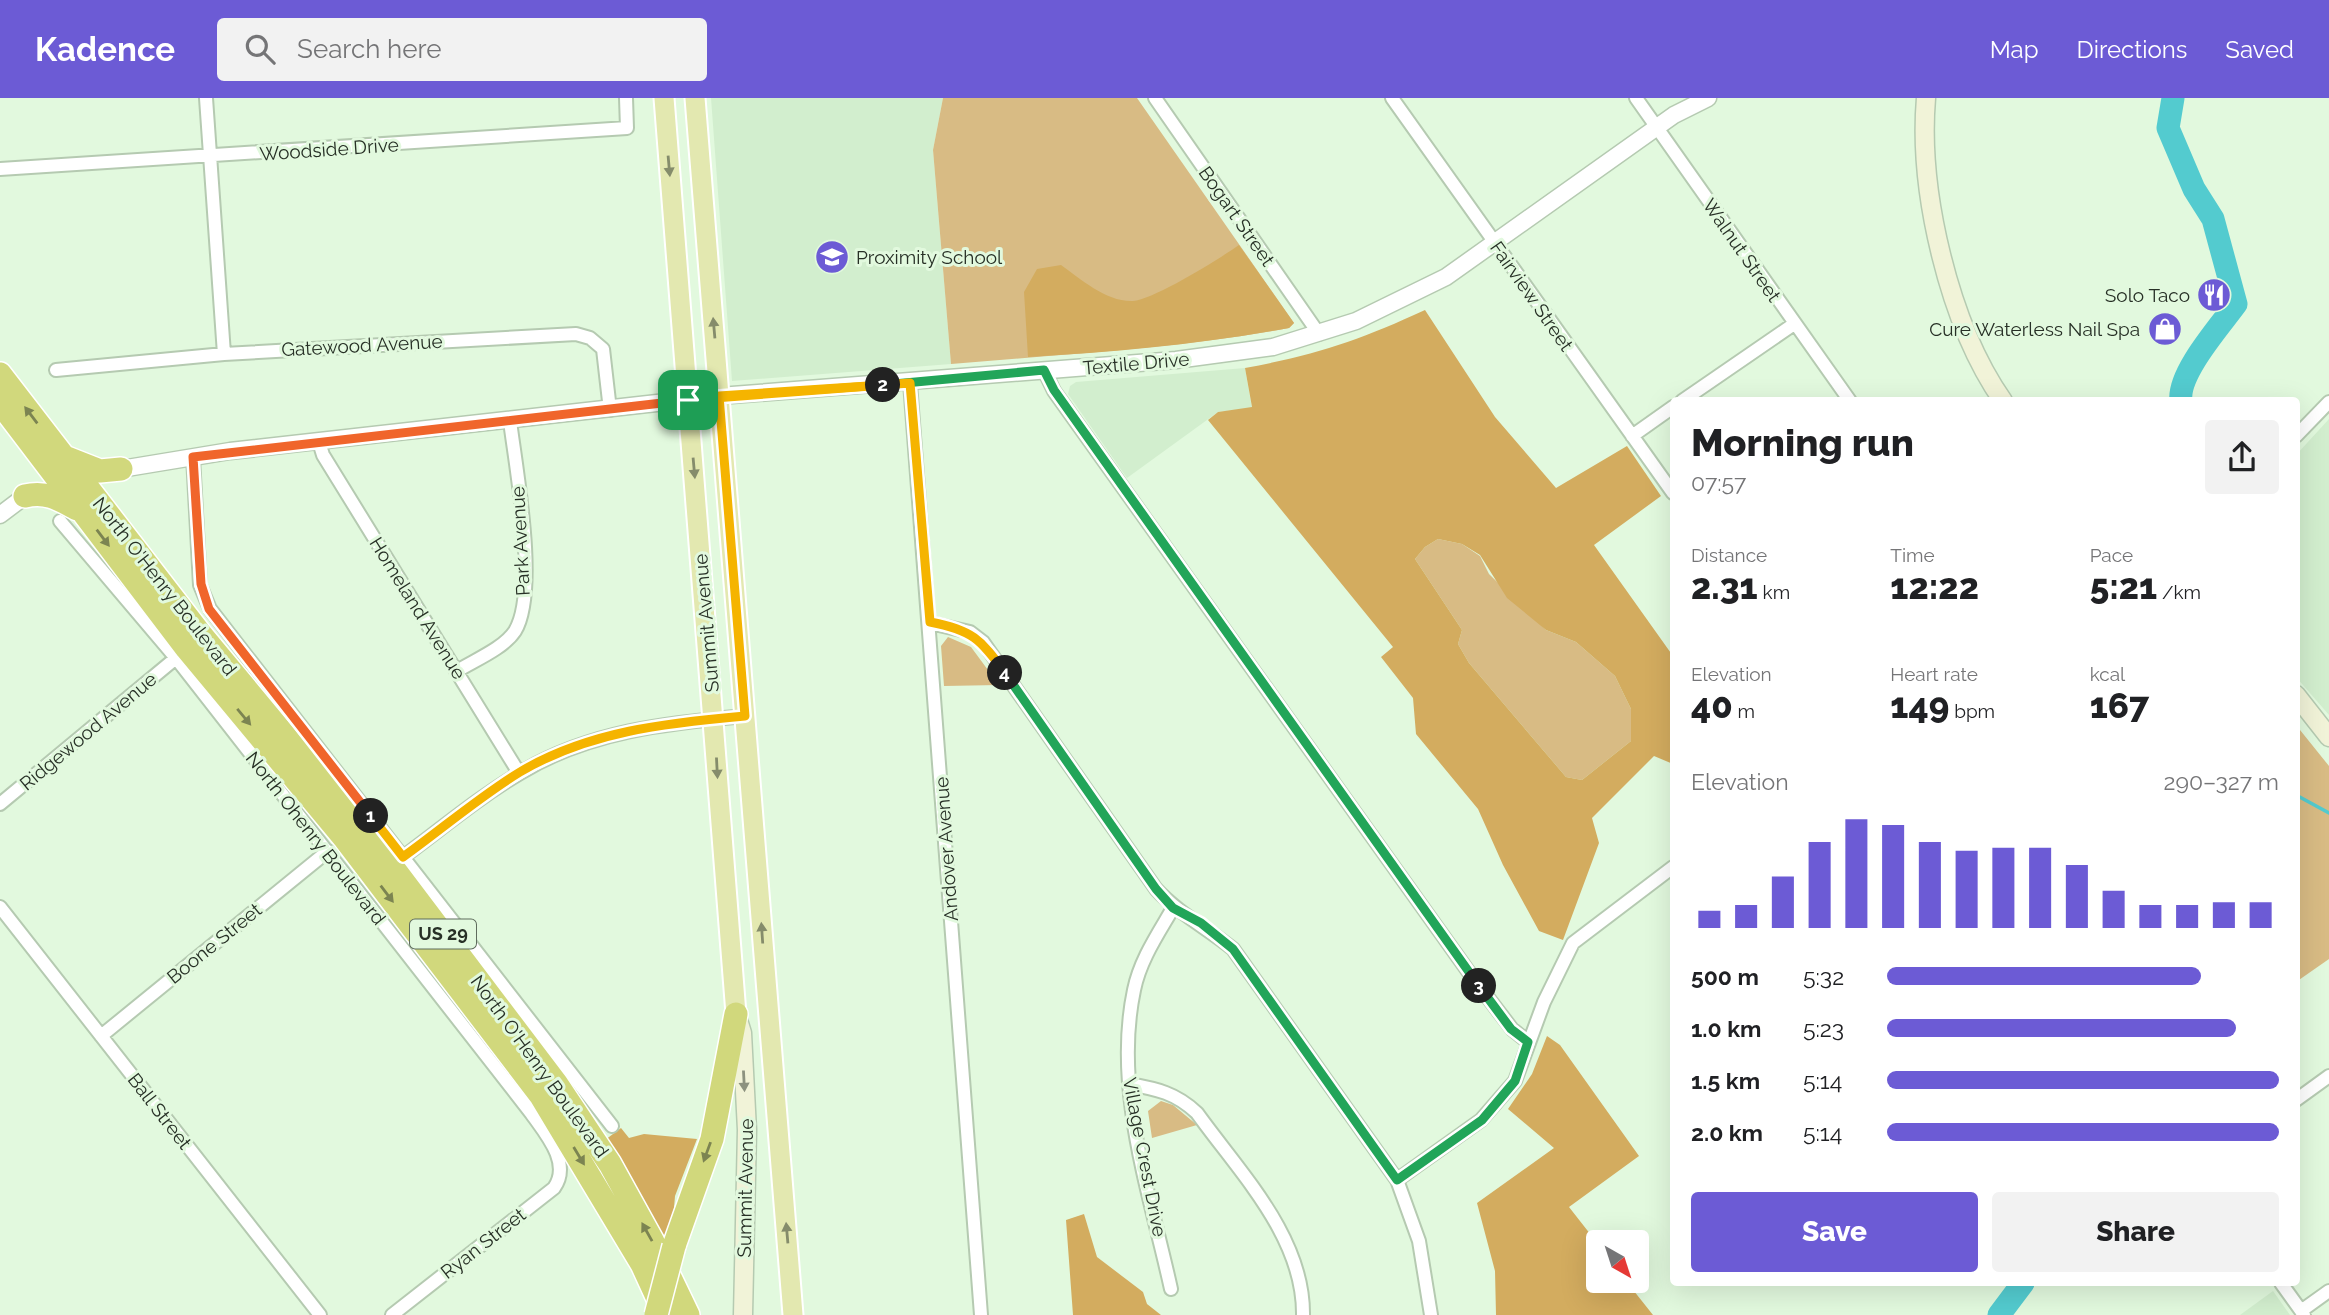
<!DOCTYPE html>
<meta charset="utf-8">
<style>
:root{--surface:#fff;--page:#f2f2f2;--text:#202124;--muted:#757577;--accent:#6c5bd5}
body{margin:0;font-family:Raleway,sans-serif;background:var(--page);color:var(--text);height:100vh;display:flex;flex-direction:column;font-size:26px;white-space:nowrap}
*{box-sizing:border-box;margin:0}
p{font-size:23px;color:var(--muted)}
.icon{flex:none;width:38px;height:38px;fill:none;stroke:currentColor;stroke-width:2;stroke-linecap:round;stroke-linejoin:round}
.map{position:relative;flex:1;overflow:hidden}
.drawer{position:absolute;left:1670px;top:299px;width:630px;height:889px;display:flex;flex-direction:column;background:var(--surface);border-radius:7px;box-shadow:0 7px 28px #0002}
.drawer>*{flex:none}
.needle{width:46px;rotate:141deg}
.buttons{position:absolute;left:1586px;top:1132px;display:grid;gap:14px}
.buttons a{display:grid;place-items:center;width:63px;height:63px;border-radius:7px;background:var(--surface);box-shadow:0 7px 28px #0002;font-size:35px}
.pin{position:absolute;display:grid;place-items:center;width:60px;height:60px;color:#fff;margin:-30px;border-radius:14px;box-shadow:0 4px 10px #0006}
.km{position:absolute;width:35px;height:35px;margin:-18px;border-radius:50%;background:#222;color:#fff;font-size:19px;line-height:35px;text-align:center}
.round{display:grid;place-items:center;flex:none;width:74px;height:74px;border-radius:7px;background:var(--page)}
.headline{display:flex;align-items:center;justify-content:space-between;height:119px;padding:0 21px}
h1{font-size:38px;font-weight:800;line-height:52px}
.figures{display:grid;grid-template-columns:repeat(3,1fr);gap:10px;height:119px;padding:7px 21px}
.figures div{display:grid;align-content:center}
.figures b{font-size:35px;font-weight:800}
.figures small{font-size:19px;font-weight:400}
.figures p{font-size:19px}
.chart{height:196px;padding:14px 21px}
.chart p{display:flex;justify-content:space-between}
.chart svg{width:100%;height:126px;margin-top:7px;stroke:var(--accent);stroke-width:6}
.primary-button{display:flex;gap:14px;margin-top:auto;padding:14px 21px}
.primary-button a{flex:1;height:80px;border-radius:7px;background:var(--accent);color:#fff;font-size:28px;font-weight:800;line-height:80px;text-align:center}
.primary-button a+a{background:var(--page);color:var(--text)}
ul{padding:0 21px;list-style:none;font-size:23px}
li{display:grid;grid-template-columns:112px 84px 1fr;align-items:center;height:52px}
li i{height:18px;border-radius:9px;background:var(--accent)}
header{display:flex;align-items:center;gap:42px;box-sizing:border-box;height:98px;padding:0 35px;background:var(--accent);color:#fff}
header strong{font-size:33px}
nav{display:flex;gap:38px;margin-inline-start:auto;font-size:24px}
.search{width:490px;height:63px;background:var(--page);display:flex;align-items:center;gap:18px;box-sizing:border-box;padding:0 24px;border-radius:7px;color:var(--muted);font-size:26px}
.map>svg:first-child{display:block}
.built{fill:#d2eece}
.green{fill:#d8bb84}
.forest{fill:#d3ac5f;fill-rule:evenodd}
.lines{fill:none;stroke-linecap:round;stroke-linejoin:round}
.stream{stroke:#53cbcf;stroke-width:3.5}
.river{stroke:#53cbcf;stroke-width:23}
.minor-casing{stroke:#b5cab1;stroke-width:16}
.tertiary-casing{stroke:#b5cab1;stroke-width:19}
.secondary-casing{stroke:#b5cab1;stroke-width:21}
.primary-casing{stroke:#fff;stroke-width:23}
.motorway-casing{stroke:#fff;stroke-width:26}
.minor{stroke:#fff;stroke-width:12}
.tertiary{stroke:#fff;stroke-width:16}
.secondary{stroke:#f1f3d8;stroke-width:18}
.primary{stroke:#e3e8b0;stroke-width:19}
.motorway{stroke:#d1d87c;stroke-width:23}
.motorway-bridge-casing{stroke:#fff;stroke-width:26;stroke-linecap:butt}
.motorway-bridge{stroke:#d1d87c;stroke-width:23}
.oneway{fill:#858c6b}
.oneway2{fill:#7c8451}
.oneway3{fill:#8c927f}
.split-1-casing{stroke:#fff;stroke-width:14}
.split-2-casing{stroke:#fff;stroke-width:14}
.split-3-casing{stroke:#fff;stroke-width:14}
.split-4-casing{stroke:#fff;stroke-width:14}
.split-5-casing{stroke:#fff;stroke-width:14}
.split-1{stroke:#f0652b;stroke-width:9}
.split-2{stroke:#f5b400;stroke-width:9}
.split-3{stroke:#22a559;stroke-width:9}
.split-4{stroke:#22a559;stroke-width:9}
.split-5{stroke:#f5b400;stroke-width:9}
.labels{text-anchor:middle;stroke-width:6;stroke-linejoin:round;paint-order:stroke}
.shield{fill:#e2f9de;stroke:#5f6c5d;stroke-width:2}
.shield-label{font-size:18px;font-weight:bold;fill:#273026}
.street-label{font-size:19px;fill:#273026;stroke:#e2f9de}
.poi-label{font-size:19px;fill:#273026;stroke:#e2f9de;text-anchor:end}
</style>
<header>
<strong>Kadence</strong>
<div class="search"><svg class="icon" aria-label="search" viewBox="0 0 24 24"><circle cx="10" cy="10" r="6"/><path d="M15 15l6 6"/></svg>Search here</div>
<nav><a>Map</a><a>Directions</a><a>Saved</a></nav>
</header>
<div class="map">
<svg width="2329" height="1217" viewBox="0 0 2329 1217">
<rect width="100%" height="100%" fill="#e2f9de"/>
<path class="built" d="M711,0h232l-10,52 18,214 -219,17z
M1245,270l7,40 -34,4 -91,66 -59,-84 2,-8 6,-4z
M2329,321v296l-33,-38v-222z
M2273,1193l17,24h-50z"/>
<path class="green" d="M943,0h194l157,225 -5,5c-112,21 -224,26 -338,36l-18,-214z
M1438,441l24,5 18,12 9,18 57,56 30,12 39,34 16,33v32l-49,39 -16,-3 -97,-114 -11,-19 4,-14 -47,-71 10,-12z
M948,539l23,10 28,38 -55,1 -3,-40z
M2296,627l33,41v193l-33,23z
M1161,1003l12,4 24,20 -45,13 -4,-27z"/>
<path class="forest" d="M1239,147l55,78 -5,5c-87,16 -173,24 -261,29l-4,-65 13,-23 24,-4c20,14 45,37 72,36 22,-2 86,-42 106,-56z
M1425,212l70,107 61,71 71,-42 34,50 -67,49 79,111v108l-19,-8 -62,62 7,25 -36,97 -24,-9 -36,-66 -25,-56 -62,-75 -3,-36 -32,-41 12,-10 -185,-227 10,-8 34,-5 -7,-39c71,-13 115,-28 180,-58zM1438,441l24,5 18,11 27,43 39,32 30,12 39,34 16,33v32l-49,39 -16,-3 -97,-114 -11,-19 4,-14 -47,-71 10,-12z
M1547,938l13,9 79,111 -70,51 29,37v37h28l27,34h-157l-1,-44 -18,-68 77,-55 -46,-39 24,-35z
M621,1030l8,10 15,-4 53,5 -22,57 -2,24 -9,25 -59,-105z
M1084,1116l13,43 46,35 4,12 14,11h-88l-7,-95z"/>
<g class="lines">
<path class="stream" d="M2296,697l33,18"/>
<path class="river" d="M2173,0l-5,30 26,61 19,30 23,85c-16,22 -59,70 -55,97
M1999,1217l24,-32"/>
<g class="minor-casing">
<path id="minor" d="M206,0l18,256
M1155,0l164,236
M1392,0l281,395
M1636,0l214,303
M0,71l627,-41 -1,-30
M56,272l168,-16 352,-20 14,4 13,11 7,61
M1044,272l10,21 419,587 39,51 16,13
M910,285l71,932
M1682,303l112,-77
M1632,338l41,-29
M2296,338l33,-34
M319,344l4,13 196,318
M193,359l7,128 10,24 402,517
M60,423l116,137 355,455c14,20 41,50 23,75l-162,127
M930,525l40,9 13,10 173,247c22,24 51,39 77,60l164,231 22,61 12,74
M457,573c18,-11 47,-23 58,-40 24,-40 1,-162 -5,-210
M0,706l176,-146
M403,759c38,-28 76,-60 117,-84 69,-42 147,-50 225,-57
M0,809l320,408
M101,938l227,-185
M1129,986c28,5 47,9 68,29 43,60 107,124 106,202
M2296,1002l33,-24
M1397,1082l84,-60 34,-39 29,-79 29,-59 100,-76
M2281,1185l23,32
M1171,1191c-21,-96 -58,-200 -37,-299 6,-30 24,-56 39,-82
M2301,1213l28,-20"/>
</g>
<g class="tertiary-casing">
<path id="tertiary" d="M121,371l109,-18 489,-55 457,-36 97,-13 83,-26 90,-44 228,-162 34,-17
M0,417l25,-19"/>
</g>
<g class="secondary-casing">
<path id="secondary" d="M1926,0c-8,93 23,226 77,303
M2296,597l33,42
M738,922l4,13 5,97 -4,185"/>
</g>
<g class="primary-casing">
<path id="primary" d="M664,0l72,916
M695,0l98,1217"/>
</g>
<g class="motorway-casing">
<path id="motorway" d="M0,276l199,258 183,221 174,230 54,81 42,76 36,75
M0,305l187,246 158,190 196,257 101,168 23,50
M67,360l33,13 21,-2
M25,398c21,-5 34,3 52,13
M674,1148l38,-107 24,-125"/>
</g>
<use href="#minor" class="minor"/>
<use href="#tertiary" class="tertiary"/>
<use href="#secondary" class="secondary"/>
<use href="#primary" class="primary"/>
<use href="#motorway" class="motorway"/>
<g class="motorway-bridge-casing">
<path id="motorway-bridge" d="M656,1217l18,-69"/>
</g>
<use href="#motorway-bridge" class="motorway-bridge"/>
</g>
<defs><path id="oneway-solid" d="M-6-.8H1V-3.2L6.5 0L1 3.2V.8H-6Z" transform="scale(1.75)"/></defs>
<g class="oneway">
<use href="#oneway-solid" transform="translate(669 68) rotate(85)"/>
<use href="#oneway-solid" transform="translate(714 230) rotate(-95)"/>
<use href="#oneway-solid" transform="translate(694 370) rotate(85)"/>
<use href="#oneway-solid" transform="translate(717 670) rotate(87)"/>
<use href="#oneway-solid" transform="translate(762 835) rotate(-94)"/>
<use href="#oneway-solid" transform="translate(787 1135) rotate(-95)"/>
</g>
<g class="oneway2">
<use href="#oneway-solid" transform="translate(31 317) rotate(-127)"/>
<use href="#oneway-solid" transform="translate(103 440) rotate(53)"/>
<use href="#oneway-solid" transform="translate(244 619) rotate(50)"/>
<use href="#oneway-solid" transform="translate(387 796) rotate(53)"/>
<use href="#oneway-solid" transform="translate(707 1054) rotate(110)"/>
<use href="#oneway-solid" transform="translate(579 1058) rotate(59)"/>
<use href="#oneway-solid" transform="translate(647 1134) rotate(-119)"/>
</g>
<use class="oneway3" href="#oneway-solid" transform="translate(744 983) rotate(87)"/>
<g class="lines">
<g class="split-1-casing">
<path id="split-1" d="M371,718l-162,-207 -8,-25 -8,-127 495,-57"/>
</g>
<g class="split-2-casing">
<path id="split-2" d="M371,718l32,41c39,-28 76,-60 117,-85 69,-41 147,-49 225,-56l-26,-320 164,-11"/>
</g>
<g class="split-3-casing">
<path id="split-3" d="M883,287l161,-15 10,20 425,596"/>
</g>
<g class="split-4-casing">
<path id="split-4" d="M1005,575l151,216 17,19 28,15 32,26 164,231 85,-60 33,-39 13,-39 -17,-13 -32,-43"/>
</g>
<g class="split-5-casing">
<path id="split-5" d="M688,302l222,-17 20,239c42,8 51,17 75,51"/>
</g>
<use href="#split-1" class="split-1"/>
<use href="#split-2" class="split-2"/>
<use href="#split-3" class="split-3"/>
<use href="#split-4" class="split-4"/>
<use href="#split-5" class="split-5"/>
</g>
<defs>
<g id="school-disc" transform="scale(1.75)"><circle r="9.5" fill="#6c5bd5" stroke="#e2f9de"/><path d="M0-5L7-2L0 1L-7-2ZM-4 1L0 2.5L4 1V4Q0 6-4 4Z" fill="#fff"/></g>
<g id="restaurant-disc" transform="scale(1.75)"><circle r="9.5" fill="#6c5bd5" stroke="#e2f9de"/><path d="M-5-6h1v4h1v-4h1v4h1v-4h1v5L-1.5 .5V6h-2V.5L-5-1ZM5-6V6H3V1.5H1.5Q1.5-4 5-6Z" fill="#fff"/></g>
<g id="shop-disc" transform="scale(1.75)"><circle r="9.5" fill="#6c5bd5" stroke="#e2f9de"/><path d="M-5-2.5h2.3a2.7 3.5 0 0 1 5.4 0H5L5.5 6h-11ZM-1.5-2.5h3a1.5 2.3 0 0 0-3 0Z" fill="#fff"/></g>
</defs>
<g fill-rule="evenodd">
<use href="#school-disc" x="832" y="159"/>
<use href="#restaurant-disc" x="2214" y="197"/>
<use href="#shop-disc" x="2165" y="231"/>
</g>
<g class="labels">
<rect class="shield" x="410" y="821.5" width="66" height="29" rx="5"/>
<g class="shield-label">
<text x="443" y="842">US 29</text>
</g>
<g class="street-label">
<text transform="translate(329 51) rotate(-4)" y="7">Woodside Drive</text>
<text transform="translate(1237 118) rotate(55)" y="7">Bogart Street</text>
<text transform="translate(1742 152) rotate(55)" y="7">Walnut Street</text>
<text transform="translate(1532 198) rotate(55)" y="7">Fairview Street</text>
<text transform="translate(362 247) rotate(-3)" y="7">Gatewood Avenue</text>
<text transform="translate(1136 265) rotate(-5)" y="7">Textile Drive</text>
<text transform="translate(520 443) rotate(-93)" y="7">Park Avenue</text>
<text transform="translate(165 488) rotate(52)" y="7">North O'Henry Boulevard</text>
<text transform="translate(418 510) rotate(58)" y="7">Homeland Avenue</text>
<text transform="translate(706 525) rotate(-95)" y="7">Summit Avenue</text>
<text transform="translate(88 633) rotate(-40)" y="7">Ridgewood Avenue</text>
<text transform="translate(316 740) rotate(52)" y="7">North Ohenry Boulevard</text>
<text transform="translate(946 751) rotate(-94)" y="7">Andover Avenue</text>
<text transform="translate(214 845) rotate(-39)" y="7">Boone Street</text>
<text transform="translate(540 968) rotate(54)" y="7">North O'Henry Boulevard</text>
<text transform="translate(160 1013) rotate(52)" y="7">Ball Street</text>
<text transform="translate(1145 1059) rotate(79)" y="7">Village Crest Drive</text>
<text transform="translate(745 1090) rotate(-89)" y="7">Summit Avenue</text>
<text transform="translate(483 1145) rotate(-38)" y="7">Ryan Street</text>
</g>
<g class="poi-label">
<text x="856" y="166" text-anchor="start">Proximity School</text>
<text x="2190" y="204">Solo Taco</text>
<text x="2140" y="238">Cure Waterless Nail Spa</text>
</g>
</g>
</svg>
<div class="buttons">
<a><svg class="needle" viewBox="-14 -14 28 28"><path d="M0-13l5 13h-10z" fill="#e53935"/><path d="M0 13l5-13h-10z" fill="#757577"/></svg></a>
</div>
<div class="pin" style="left:688px;top:302px;background:#1e9e55"><svg class="icon" aria-label="arrive" viewBox="0 0 24 24"><path d="M6 21V4h12l-3 4 3 4H6"/></svg></div>
<b class="km" style="left:371px;top:718px">1</b>
<b class="km" style="left:883px;top:287px">2</b>
<b class="km" style="left:1479px;top:888px">3</b>
<b class="km" style="left:1005px;top:575px">4</b>
<section class="drawer">
<div class="headline"><div><h1>Morning run</h1><p>07:57</p></div><a class="round"><svg class="icon" aria-label="share" viewBox="0 0 24 24"><path d="M12 15V3M7 8l5-5 5 5M5 13v7h14v-7"/></svg></a></div>
<div class="figures">
<div><p>Distance</p><b>2.31<small> km</small></b></div>
<div><p>Time</p><b>12:22</b></div>
<div><p>Pace</p><b>5:21<small> /km</small></b></div>
</div>
<div class="figures">
<div><p>Elevation</p><b>40<small> m</small></b></div>
<div><p>Heart rate</p><b>149<small> bpm</small></b></div>
<div><p>kcal</p><b>167</b></div>
</div>
<div class="chart"><p><span>Elevation</span>290–327 m</p>
<svg viewBox="0 0 160 44" preserveAspectRatio="none"><path d="M5 44V38M15 44V36M25 44V26M35 44V14M45 44V6M55 44V8M65 44V14M75 44V17M85 44V16M95 44V16M105 44V22M115 44V31M125 44V36M135 44V36M145 44V35M155 44V35"/></svg>
</div>
<ul>
<li><b>500 m</b>5:32<i style="width:80%"></i></li>
<li><b>1.0 km</b>5:23<i style="width:89%"></i></li>
<li><b>1.5 km</b>5:14<i style="width:100%"></i></li>
<li><b>2.0 km</b>5:14<i style="width:100%"></i></li>
</ul>
<div class="primary-button"><a>Save</a><a>Share</a></div>
</section>
</div>
